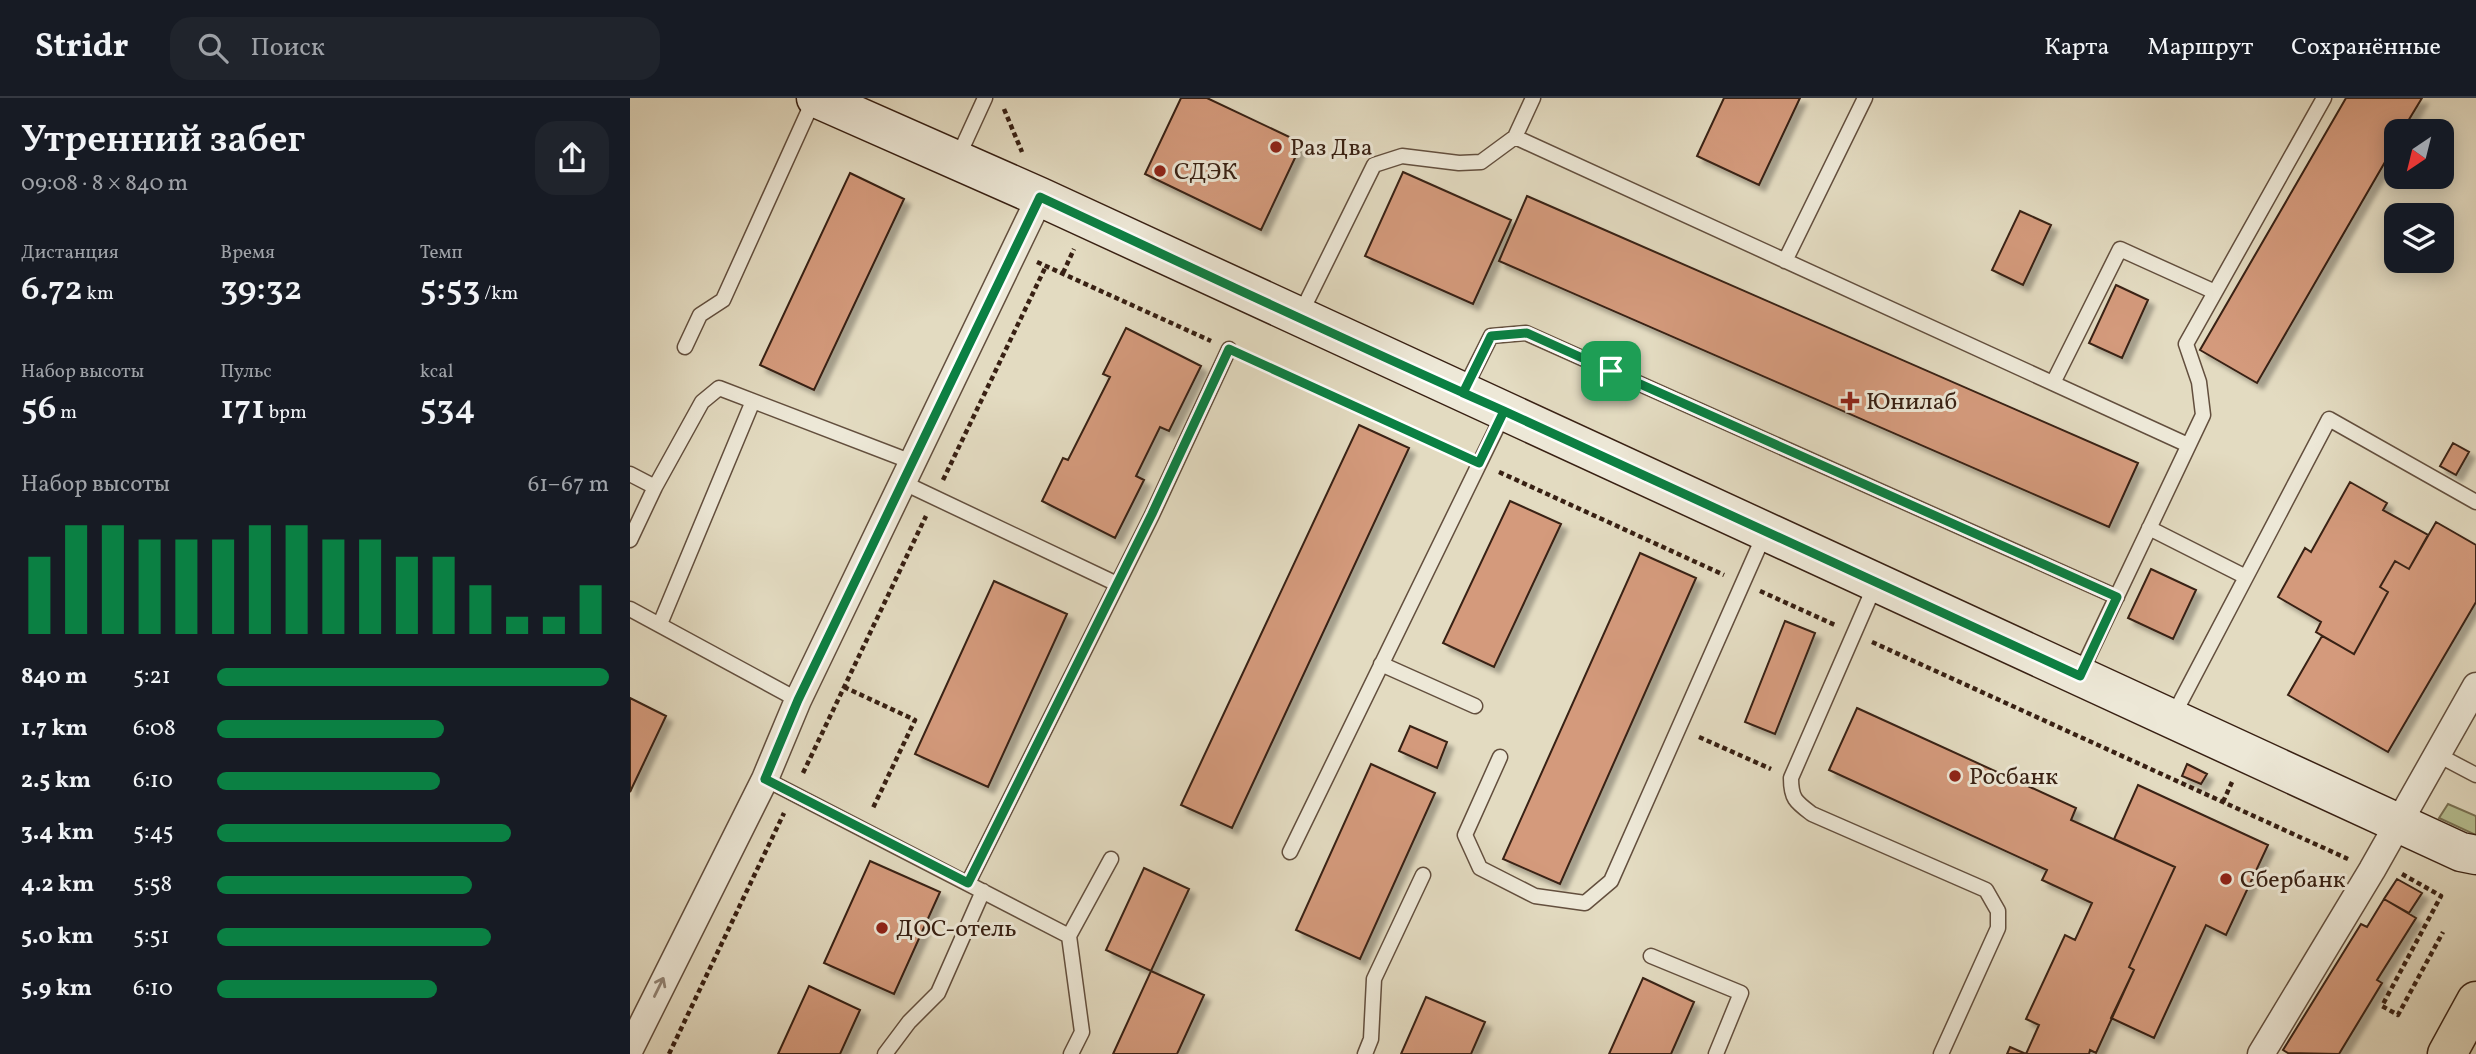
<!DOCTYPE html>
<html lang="ru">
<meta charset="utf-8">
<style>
:root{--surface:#171b24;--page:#20242c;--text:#f1f3f6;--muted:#9ea1a6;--line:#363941;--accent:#0b8043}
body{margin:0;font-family:Vollkorn,serif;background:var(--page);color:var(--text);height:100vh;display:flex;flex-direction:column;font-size:26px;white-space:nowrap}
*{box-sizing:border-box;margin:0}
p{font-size:23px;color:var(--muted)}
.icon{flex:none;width:38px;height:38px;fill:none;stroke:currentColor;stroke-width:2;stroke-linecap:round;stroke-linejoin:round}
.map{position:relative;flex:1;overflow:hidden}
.side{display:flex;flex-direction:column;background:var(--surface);width:630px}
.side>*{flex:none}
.needle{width:46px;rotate:215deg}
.controls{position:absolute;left:1754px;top:21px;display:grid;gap:14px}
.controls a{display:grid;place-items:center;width:70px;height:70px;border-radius:14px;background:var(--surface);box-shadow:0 4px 18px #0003;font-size:35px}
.pin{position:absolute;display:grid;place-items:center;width:60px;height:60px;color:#fff;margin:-30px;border-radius:14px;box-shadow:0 4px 10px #0006}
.round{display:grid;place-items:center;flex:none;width:74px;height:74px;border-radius:21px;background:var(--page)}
.head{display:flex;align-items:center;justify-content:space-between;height:119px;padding:0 21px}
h1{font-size:38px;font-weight:600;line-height:52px}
.figures{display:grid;grid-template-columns:repeat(3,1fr);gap:10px;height:119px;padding:7px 21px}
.figures div{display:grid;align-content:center}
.figures b{font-size:35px;font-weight:600}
.figures small{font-size:19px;font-weight:400}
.figures p{font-size:19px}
.chart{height:196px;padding:14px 21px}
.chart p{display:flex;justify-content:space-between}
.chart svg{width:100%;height:126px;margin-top:7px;stroke:var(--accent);stroke-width:6}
ul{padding:0 21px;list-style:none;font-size:23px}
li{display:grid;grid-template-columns:112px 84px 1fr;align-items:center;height:52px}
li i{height:18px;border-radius:9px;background:var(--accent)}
header{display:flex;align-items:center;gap:42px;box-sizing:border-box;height:98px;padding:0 35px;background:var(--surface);border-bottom:2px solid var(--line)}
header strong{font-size:33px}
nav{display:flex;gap:38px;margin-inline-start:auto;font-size:24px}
.search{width:490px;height:63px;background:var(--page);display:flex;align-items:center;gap:18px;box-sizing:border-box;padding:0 24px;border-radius:21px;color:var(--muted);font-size:26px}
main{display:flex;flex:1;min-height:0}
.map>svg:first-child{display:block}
.green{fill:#b6bf91;stroke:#777052;stroke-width:2}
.building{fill:#d49a7b;stroke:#382013;stroke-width:2;filter:url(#shadow)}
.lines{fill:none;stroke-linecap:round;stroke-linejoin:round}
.lane-casing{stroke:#634f3e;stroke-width:17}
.street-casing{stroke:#634f3e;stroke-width:29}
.secondary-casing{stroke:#382013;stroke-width:41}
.highway-casing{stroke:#382013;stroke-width:41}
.path{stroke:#382013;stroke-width:4.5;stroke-dasharray:5 3.5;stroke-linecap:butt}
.lane{stroke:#ede8d7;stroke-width:14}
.street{stroke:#ede8d7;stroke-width:26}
.secondary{stroke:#ede8d7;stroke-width:38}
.highway{stroke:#e3dbc1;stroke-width:38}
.oneway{stroke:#928475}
.route-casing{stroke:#fff;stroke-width:14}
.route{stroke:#0b8043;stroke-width:9}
.poi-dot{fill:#8f2418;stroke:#ede8d7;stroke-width:2.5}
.labels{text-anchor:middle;stroke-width:6;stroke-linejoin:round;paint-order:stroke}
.poi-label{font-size:24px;fill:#382013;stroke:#ede8d7;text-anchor:start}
</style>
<header>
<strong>Stridr</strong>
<div class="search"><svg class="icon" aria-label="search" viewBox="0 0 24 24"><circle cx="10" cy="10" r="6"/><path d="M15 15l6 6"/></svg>Поиск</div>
<nav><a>Карта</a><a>Маршрут</a><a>Сохранённые</a></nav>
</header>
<main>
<section class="side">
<div class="head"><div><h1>Утренний забег</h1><p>09:08 · 8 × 840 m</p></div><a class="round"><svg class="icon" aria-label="share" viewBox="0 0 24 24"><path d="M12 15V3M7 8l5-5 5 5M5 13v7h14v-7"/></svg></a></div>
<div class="figures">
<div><p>Дистанция</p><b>6.72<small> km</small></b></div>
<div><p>Время</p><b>39:32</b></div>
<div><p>Темп</p><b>5:53<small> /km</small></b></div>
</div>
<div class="figures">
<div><p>Набор высоты</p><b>56<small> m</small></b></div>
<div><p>Пульс</p><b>171<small> bpm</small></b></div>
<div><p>kcal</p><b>534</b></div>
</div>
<div class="chart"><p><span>Набор высоты</span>61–67 m</p>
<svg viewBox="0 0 160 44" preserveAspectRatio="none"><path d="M5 44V17M15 44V6M25 44V6M35 44V11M45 44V11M55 44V11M65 44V6M75 44V6M85 44V11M95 44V11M105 44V17M115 44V17M125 44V27M135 44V38M145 44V38M155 44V27"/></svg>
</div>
<ul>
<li><b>840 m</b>5:21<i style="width:100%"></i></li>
<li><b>1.7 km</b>6:08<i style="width:58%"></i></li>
<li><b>2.5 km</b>6:10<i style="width:57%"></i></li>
<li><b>3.4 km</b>5:45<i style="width:75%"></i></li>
<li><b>4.2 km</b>5:58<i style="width:65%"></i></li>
<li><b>5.0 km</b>5:51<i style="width:70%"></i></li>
<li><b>5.9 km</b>6:10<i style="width:56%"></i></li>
</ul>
</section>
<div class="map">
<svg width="1846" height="956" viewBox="0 0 1846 956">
<defs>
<filter id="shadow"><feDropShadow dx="6" dy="6" stdDeviation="2" flood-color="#0004"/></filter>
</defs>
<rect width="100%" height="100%" fill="#e3dbc1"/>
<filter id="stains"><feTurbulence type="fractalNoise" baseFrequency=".00286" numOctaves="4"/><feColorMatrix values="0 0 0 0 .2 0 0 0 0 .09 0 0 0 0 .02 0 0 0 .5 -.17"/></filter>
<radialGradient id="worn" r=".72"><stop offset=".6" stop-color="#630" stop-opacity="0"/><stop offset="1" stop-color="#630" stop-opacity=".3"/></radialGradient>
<path class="green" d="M1818,706l28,12v19l-37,-17z"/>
<path class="building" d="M551,0h26l95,45 -41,87 -116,-56z
M1094,0h76l-41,87 -62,-29z
M1716,0h76l-20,33h-6v12l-139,240 -57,-33z
M773,74l108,48 -38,84 -108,-48z
M220,75l54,26 -90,191 -54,-25z
M897,98l611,267 -29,64 -610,-266z
M1390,113l31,14 -28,60 -31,-15z
M1486,187l32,15 -26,58 -33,-15z
M496,230l75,38 -32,65 -9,-4 -24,49 8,4 -29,58 -73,-37 21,-43 5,2 42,-83 -7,-3z
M729,327l50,23 -177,380 -51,-23z
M1823,345l16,9 -13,23 -16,-9z
M1720,384l37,21 -4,7 45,25 -19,34 -14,-8 -15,26 8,5 -34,62 -38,-22 5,-10 -43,-25 27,-49 6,4z
M880,403l51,23 -67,143 -51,-24z
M1806,424l40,23v57l-88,150 -100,-57 34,-59 32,18 34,-62 -8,-5 15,-26 14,8z
M1010,455l56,25 -136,306 -57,-25z
M1521,471l45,21 -23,49 -45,-21z
M364,483l73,33 -79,173 -73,-33z
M1155,523l30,12 -40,101 -30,-12z
M0,600l36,18 -36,76z
M1227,610l219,100 -5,12 104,47 -46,100 5,3 -38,83 -6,-3 -1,4h-63l13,-29 -13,-6 39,-84 10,5 17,-37 -50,-23 5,-10 -218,-100z
M780,628l37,16 -10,26 -38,-17z
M741,666l64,29 -75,166 -64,-29z
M1557,666l20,10 -6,10 -19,-8z
M1508,687l130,60 -42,90 -20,-10 -52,113 -43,-20 23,-48 -5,-3 46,-100 -61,-28z
M240,763l70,31 -46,102 -70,-31z
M514,770l45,21 -38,82 -45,-21z
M1767,781l25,14 -13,20 -25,-14z
M1754,801l32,19 -39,62 5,3 -43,71 -51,-1 -5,-3 78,-126 6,3z
M521,873l53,24 -27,59h-64z
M1013,880l51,24 -23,52h-62z
M179,888l51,24 -20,44h-62z
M796,899l59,25 -14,32h-70z
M1380,949l16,7h-19z"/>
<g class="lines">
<g class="lane-casing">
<path id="lane" d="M885,39l18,-39
M328,59l27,-59
M1155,163l80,-163
M670,217l74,-150 28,-9 57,7 22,-1 34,-25 673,308
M55,249l15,-32 23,-15 91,-201
M1423,285l67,-134 95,43
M833,294l28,-56 35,-3 591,264
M0,376l25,13 47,-85 17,-14 193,74
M274,385l213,101
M1519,430l97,49
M0,442l25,-53
M1246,485l-85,195c0,21 5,24 21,36l174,76 12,21v17l-57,126
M0,511l168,91
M30,526l93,-223
M751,566l94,42
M1450,576l123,-259 -4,-33 -13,-38 138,-246
M1542,620l157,-299 147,83
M1808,657l38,20
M870,659l-35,78 15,33 55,28 50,7 26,-22 154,-348
M135,681l304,157 13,96 -11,22
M660,754l214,-439
M338,785l184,-368 77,-166
M439,838l42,-77
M1021,858l90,37 -25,61
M255,956l24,-32 29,-29 45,-102
M735,956l6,-15 3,-60 49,-104"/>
</g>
<g class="street-casing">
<path id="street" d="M0,951l135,-270 33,-79 242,-503
M1631,956l111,-184 104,-184"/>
</g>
<g class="secondary-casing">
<path id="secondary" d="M186,0l224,99 1421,655 15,3"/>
</g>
<g class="highway-casing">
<path id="highway" d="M1817,956l29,-53"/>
</g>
<path class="path" d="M374,11l18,43
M407,164l174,79
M433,175l11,-24
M617,260l212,96
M869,374l225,103
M313,382l103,-214
M1130,493l75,34
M1242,544l476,217
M214,589l71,33 -43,90
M1069,639l72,32
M173,675l123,-257
M1593,704l9,-20
M1772,776l39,22 -59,110 16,9 45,-83
M39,956l115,-241"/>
<use href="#lane" class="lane"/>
<use href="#street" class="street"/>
<use href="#secondary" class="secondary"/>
<use href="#highway" class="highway"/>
</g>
<defs><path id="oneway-shaft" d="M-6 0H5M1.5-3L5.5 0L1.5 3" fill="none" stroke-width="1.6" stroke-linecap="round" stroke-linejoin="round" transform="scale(1.75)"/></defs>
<use class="oneway" href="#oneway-shaft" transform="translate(29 889) rotate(-64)"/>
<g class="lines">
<g class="route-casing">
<path id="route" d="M981,273l-84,-38 -36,3 -28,57 41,18 -25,52 -250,-114 -77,165 -184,369 -203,-104 33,-79 242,-503c154,72 308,145 464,214l576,265 37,-79 -506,-226"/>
</g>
<use href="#route" class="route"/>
</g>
<g class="poi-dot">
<circle cx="646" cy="49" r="7"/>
<circle cx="530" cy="73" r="7"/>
<path d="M1216.5 292.5h7v7h7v7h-7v7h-7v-7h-7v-7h7z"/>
<circle cx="1325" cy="678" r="7"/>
<circle cx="1596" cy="781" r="7"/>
<circle cx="252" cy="830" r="7"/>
</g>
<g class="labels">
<g class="poi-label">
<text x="660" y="57">Раз Два</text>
<text x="544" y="81">СДЭК</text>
<text x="1236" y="311">Юнилаб</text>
<text x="1339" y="686">Росбанк</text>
<text x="1610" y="789">Сбербанк</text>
<text x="266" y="838">ДОС-отель</text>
</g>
</g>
<rect width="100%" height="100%" filter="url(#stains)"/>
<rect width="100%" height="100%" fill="url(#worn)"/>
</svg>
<div class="controls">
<a><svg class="needle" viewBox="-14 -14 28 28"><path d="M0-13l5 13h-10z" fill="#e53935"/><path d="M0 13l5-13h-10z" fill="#9ea1a6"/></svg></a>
<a><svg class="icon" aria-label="layers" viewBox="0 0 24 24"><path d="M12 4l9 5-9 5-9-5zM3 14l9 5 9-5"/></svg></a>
</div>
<div class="pin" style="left:981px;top:273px;background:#1e9e55"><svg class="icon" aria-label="arrive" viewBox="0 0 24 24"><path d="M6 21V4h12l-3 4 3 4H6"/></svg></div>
</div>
</main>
